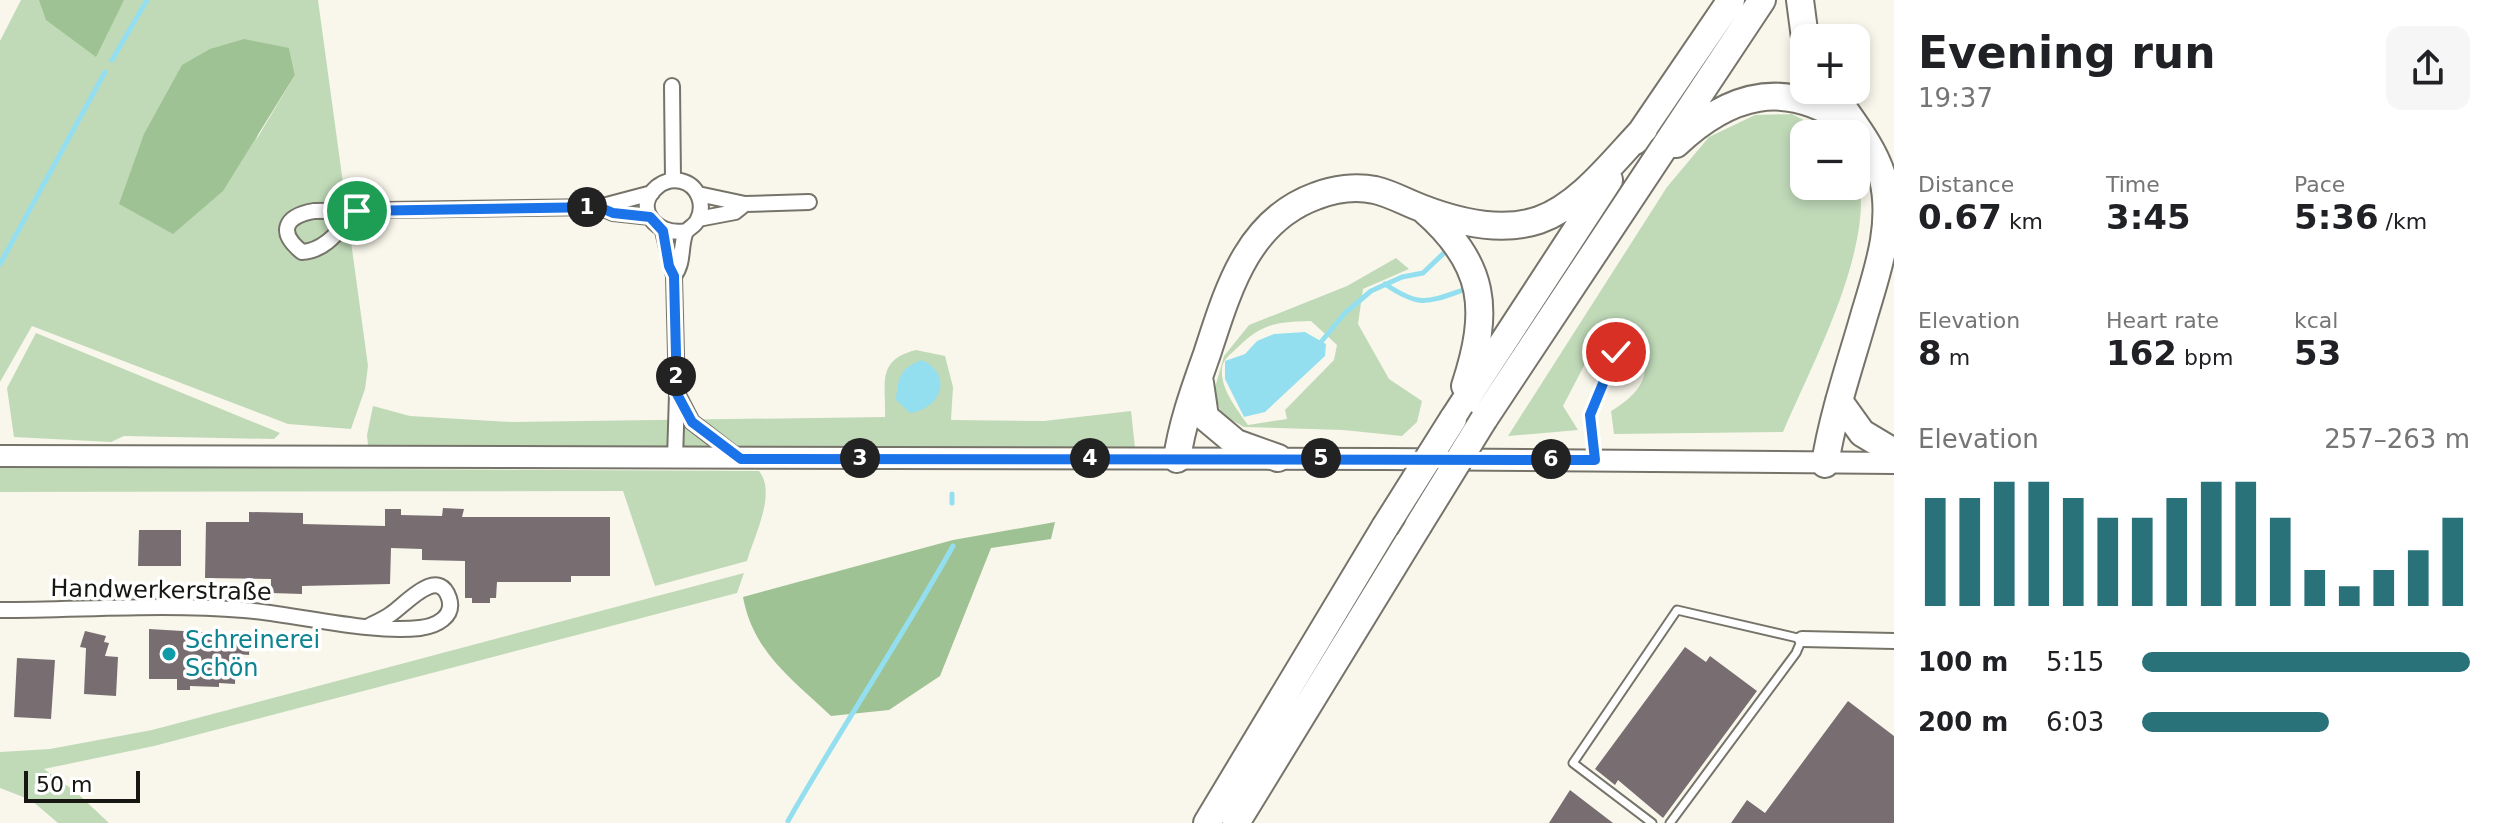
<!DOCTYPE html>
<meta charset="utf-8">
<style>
:root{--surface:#fff;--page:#f6f6f6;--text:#202124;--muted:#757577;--accent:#29727a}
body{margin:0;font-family:"DejaVu Sans",sans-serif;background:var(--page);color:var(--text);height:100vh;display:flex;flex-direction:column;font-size:30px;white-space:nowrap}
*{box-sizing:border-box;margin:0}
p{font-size:26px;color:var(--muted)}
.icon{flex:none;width:44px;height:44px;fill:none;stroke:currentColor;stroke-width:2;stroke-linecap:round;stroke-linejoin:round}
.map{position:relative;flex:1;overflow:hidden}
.panel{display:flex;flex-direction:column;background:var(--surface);width:600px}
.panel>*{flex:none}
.tools{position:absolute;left:1790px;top:24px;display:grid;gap:16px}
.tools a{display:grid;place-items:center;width:80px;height:80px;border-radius:16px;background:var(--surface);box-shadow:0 4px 12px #0003;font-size:40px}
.scale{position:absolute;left:24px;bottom:20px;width:116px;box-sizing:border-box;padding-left:8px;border:4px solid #161612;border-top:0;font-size:22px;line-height:28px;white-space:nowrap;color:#161612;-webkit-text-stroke:6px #fff;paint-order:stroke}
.pin{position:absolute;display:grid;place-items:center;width:68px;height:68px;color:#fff;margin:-34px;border:4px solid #fff;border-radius:50%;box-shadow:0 2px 8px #0007}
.km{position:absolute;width:40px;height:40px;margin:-20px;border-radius:50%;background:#222;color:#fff;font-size:22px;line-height:40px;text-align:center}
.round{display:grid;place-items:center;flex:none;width:84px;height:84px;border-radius:16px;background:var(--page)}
.overview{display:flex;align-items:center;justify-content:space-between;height:136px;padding:0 24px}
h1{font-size:44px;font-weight:600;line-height:60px}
.stats{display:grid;grid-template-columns:repeat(3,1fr);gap:12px;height:136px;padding:8px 24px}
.stats div{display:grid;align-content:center}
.stats b{font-size:34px;font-weight:600}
.stats small{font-size:22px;font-weight:400}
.stats p{font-size:22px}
.chart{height:224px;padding:16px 24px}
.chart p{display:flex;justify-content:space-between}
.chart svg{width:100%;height:144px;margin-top:8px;stroke:var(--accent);stroke-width:6}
ul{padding:0 24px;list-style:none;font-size:26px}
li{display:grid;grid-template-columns:128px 96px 1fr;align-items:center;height:60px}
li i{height:20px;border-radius:10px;background:var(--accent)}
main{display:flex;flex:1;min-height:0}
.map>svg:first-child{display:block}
.green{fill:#c0dab8;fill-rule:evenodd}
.forest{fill:#9ec293}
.water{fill:#94dfef}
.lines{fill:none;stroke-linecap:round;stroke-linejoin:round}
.stream{stroke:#94dfef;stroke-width:5}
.building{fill:#786e72}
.lane-casing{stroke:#76746a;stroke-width:11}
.street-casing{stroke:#76746a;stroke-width:18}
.secondary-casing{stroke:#76746a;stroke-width:24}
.highway-casing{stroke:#76746a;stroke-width:30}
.lane{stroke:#fff;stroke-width:7}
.street{stroke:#fff;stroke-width:14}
.secondary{stroke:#fff;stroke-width:20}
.highway{stroke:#fff;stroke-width:26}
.highway-bridge-casing{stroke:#76746a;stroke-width:30;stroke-linecap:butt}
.highway-bridge{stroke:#fff;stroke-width:26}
.route-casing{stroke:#fff;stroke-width:16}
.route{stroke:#1a73e8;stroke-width:10}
.culture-dot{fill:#0f9aa8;stroke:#fff;stroke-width:3}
.labels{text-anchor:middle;stroke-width:7;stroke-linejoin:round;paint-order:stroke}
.street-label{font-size:24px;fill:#161612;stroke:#fff}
.culture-label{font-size:24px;fill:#0d838f;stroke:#fff;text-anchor:start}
</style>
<main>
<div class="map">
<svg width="1894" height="823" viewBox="0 0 1894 823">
<rect width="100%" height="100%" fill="#f9f7eb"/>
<path class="green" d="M21,0h297l50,366 -3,23 -14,40 -63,-5 -256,-98 -32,56v-341zM289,48l6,27 -39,65z
M1792,114l39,20h-27v52h52v-18c24,71 -45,198 -73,264l-169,2 -3,-23c36,-22 46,-45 16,-78l-11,-1 -17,5 -36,69 15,24 -70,6 159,-249 42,-50 46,-22z
M1396,258l13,11 -46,20 -5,35 31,55 33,22 -5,21 -15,14 -59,-6 -99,-3 -23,-13 -7,-23 10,-35 25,-31 98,-39zM1311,321l26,24 -3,15 -49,50 2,9 -39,6c-11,-16 -28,-36 -26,-57 1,-9 9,-14 15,-20 26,-25 39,-26 74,-27z
M36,333l244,100 -6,6 -150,-3 -13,6 -97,-5 -7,-49z
M916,350l29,6 8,31 -2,33 93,1 87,-10 5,46 -767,-1 -2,-21 6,-29 37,10 102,6 373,-5c1,-34 -9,-57 31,-67z
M0,467l759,4c18,22 -5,65 -12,90l-92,25 -32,-95 -623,1z
M744,573l-7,20 -583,153 -110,23 32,23 33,31h-51l-27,-23 -31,-12v-36l50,-3 102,-19z"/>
<path class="forest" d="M39,0h85l-28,57 -50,-37z
M244,39l45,9 6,27 -72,116 -50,43 -54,-30 25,-70 38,-69 28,-16z
M1055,522l-4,17 -60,9 -51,128 -51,34 -58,6c-39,-37 -78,-64 -88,-119l210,-57z"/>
<path class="water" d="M1305,332l21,12 -1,12 -60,56 -21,5 -19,-38v-18l20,-7 12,-13 17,-7z
M922,360c32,15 19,49 -12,53l-14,-13c2,-23 4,-32 26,-40z"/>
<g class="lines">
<path class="stream" d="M112,60l35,-60
M0,264l105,-192
M1385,284c34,23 41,19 78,6
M1321,342l24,-29 26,-22 31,-14 21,-4 23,-22
M952,494v9
M788,821c53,-93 113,-182 165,-275"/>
</g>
<path class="building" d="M443,508l21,1 -2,8h148v59h-39v6h-74l-1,16h-6v5h-18v-5h-7v-37l-43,-1v-11l-31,-1 -1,36 -88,2v8l-31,-1v-14l-66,-1 1,-56h43v-10l54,1v11l82,2v-17h16v6l41,1z
M139,530h42v36h-43z
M149,629l101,6 -1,20 -13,-1 -1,30 -16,-1v4l-29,-1v4h-13v-11h-28z
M85,631l21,5 -2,6 5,1 -4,13 13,1 -2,39 -32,-2 2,-46 -6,-1z
M1685,647l21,15 4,-6 47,35 -94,127 -45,-38 -3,5 -20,-16z
M17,658l38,2 -4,59 -37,-2z
M1848,701l46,35v87h-163l16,-23 18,13z
M1570,790l43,33h-64z"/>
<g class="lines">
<g class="lane-casing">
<path id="lane" d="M1595,458l-5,-43 26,-63
M1652,823l-79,-60 104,-153 125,29 -6,14 -126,170"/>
</g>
<g class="street-casing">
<path id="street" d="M672,86l1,94
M698,194l47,10 64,-2
M599,207l14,6 37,4
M357,211c-16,17 -31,40 -55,41 -25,-20 -17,-36 12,-41l285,-4 53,-14
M698,219l37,-7 10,-8
M663,231l11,45 3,118 -2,65
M674,276c10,-13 6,-27 11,-42 2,-6 9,-7 12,-13 9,-16 1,-36 -16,-40 -9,-2 -18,1 -24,6 -25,21 0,50 29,44
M678,395l14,27 48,37
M0,610c81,0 163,-7 244,0 52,4 127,24 176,18 16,-2 35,-11 29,-30 -11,-33 -45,8 -58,16 -7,5 -14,8 -22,12
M1802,639l92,2"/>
</g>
<g class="secondary-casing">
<path id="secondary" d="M0,456l1386,3 508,4"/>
</g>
<g class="highway-casing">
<path id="highway" d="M1800,0l5,38
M1635,141l96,-141
M1676,144c53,-50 109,-66 172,-21
M1424,210c62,54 66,100 41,176
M1200,383l5,34 31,26 42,15
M1839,401l23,32 32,19
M1453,419l156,-239
M1484,419l278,-419
M1177,459c5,-36 18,-71 30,-105 21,-64 40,-133 109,-158 18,-7 40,-10 59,-6 17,4 30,12 46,18 36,14 80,25 118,12 42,-15 75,-60 105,-91
M1825,464c8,-50 25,-99 39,-148 13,-44 30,-90 19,-137 -9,-33 -34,-61 -52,-89
M1207,823l178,-296
M1236,823l182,-297"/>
</g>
<use href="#lane" class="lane"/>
<use href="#street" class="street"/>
<use href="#secondary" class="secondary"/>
<use href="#highway" class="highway"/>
<g class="highway-bridge-casing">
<path id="highway-bridge" d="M1418,526l66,-107
M1385,527l68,-108"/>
</g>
<use href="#highway-bridge" class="highway-bridge"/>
</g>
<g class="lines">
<g class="route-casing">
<path id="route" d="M357,211l242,-4 14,6 37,4 13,14 6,35 5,10 3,118 15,28 49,37 854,1 -5,-45 26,-63"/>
</g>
<use href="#route" class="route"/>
</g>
<circle class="culture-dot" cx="169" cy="654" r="8"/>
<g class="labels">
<g class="street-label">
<text transform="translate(161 590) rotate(1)" y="8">Handwerkerstraße</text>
</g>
<g class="culture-label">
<text x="185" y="648">Schreinerei<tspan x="185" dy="28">Schön</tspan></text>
</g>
</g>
</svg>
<div class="tools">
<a>+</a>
<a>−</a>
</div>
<div class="scale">50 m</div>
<div class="pin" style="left:357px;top:211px;background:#1e9e55"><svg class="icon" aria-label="arrive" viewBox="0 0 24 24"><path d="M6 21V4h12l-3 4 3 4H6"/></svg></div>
<div class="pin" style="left:1616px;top:352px;background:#d93025"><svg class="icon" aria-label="check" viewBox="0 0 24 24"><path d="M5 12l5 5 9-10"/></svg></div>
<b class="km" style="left:587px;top:207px">1</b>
<b class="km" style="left:676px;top:376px">2</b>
<b class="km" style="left:860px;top:458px">3</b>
<b class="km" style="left:1090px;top:458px">4</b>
<b class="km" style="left:1321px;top:458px">5</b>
<b class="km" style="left:1551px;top:459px">6</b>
</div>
<section class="panel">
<div class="overview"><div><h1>Evening run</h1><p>19:37</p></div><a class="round"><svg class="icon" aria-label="share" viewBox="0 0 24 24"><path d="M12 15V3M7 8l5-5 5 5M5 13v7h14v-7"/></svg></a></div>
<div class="stats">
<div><p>Distance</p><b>0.67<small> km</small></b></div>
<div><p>Time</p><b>3:45</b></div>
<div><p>Pace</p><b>5:36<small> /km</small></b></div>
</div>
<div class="stats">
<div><p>Elevation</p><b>8<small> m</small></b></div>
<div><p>Heart rate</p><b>162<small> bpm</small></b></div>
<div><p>kcal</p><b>53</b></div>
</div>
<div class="chart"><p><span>Elevation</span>257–263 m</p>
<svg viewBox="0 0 160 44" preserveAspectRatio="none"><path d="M5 44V11M15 44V11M25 44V6M35 44V6M45 44V11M55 44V17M65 44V17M75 44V11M85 44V6M95 44V6M105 44V17M115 44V33M125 44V38M135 44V33M145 44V27M155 44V17"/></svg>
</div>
<ul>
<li><b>100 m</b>5:15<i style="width:100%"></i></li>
<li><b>200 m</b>6:03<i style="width:57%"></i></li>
</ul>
</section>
</main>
